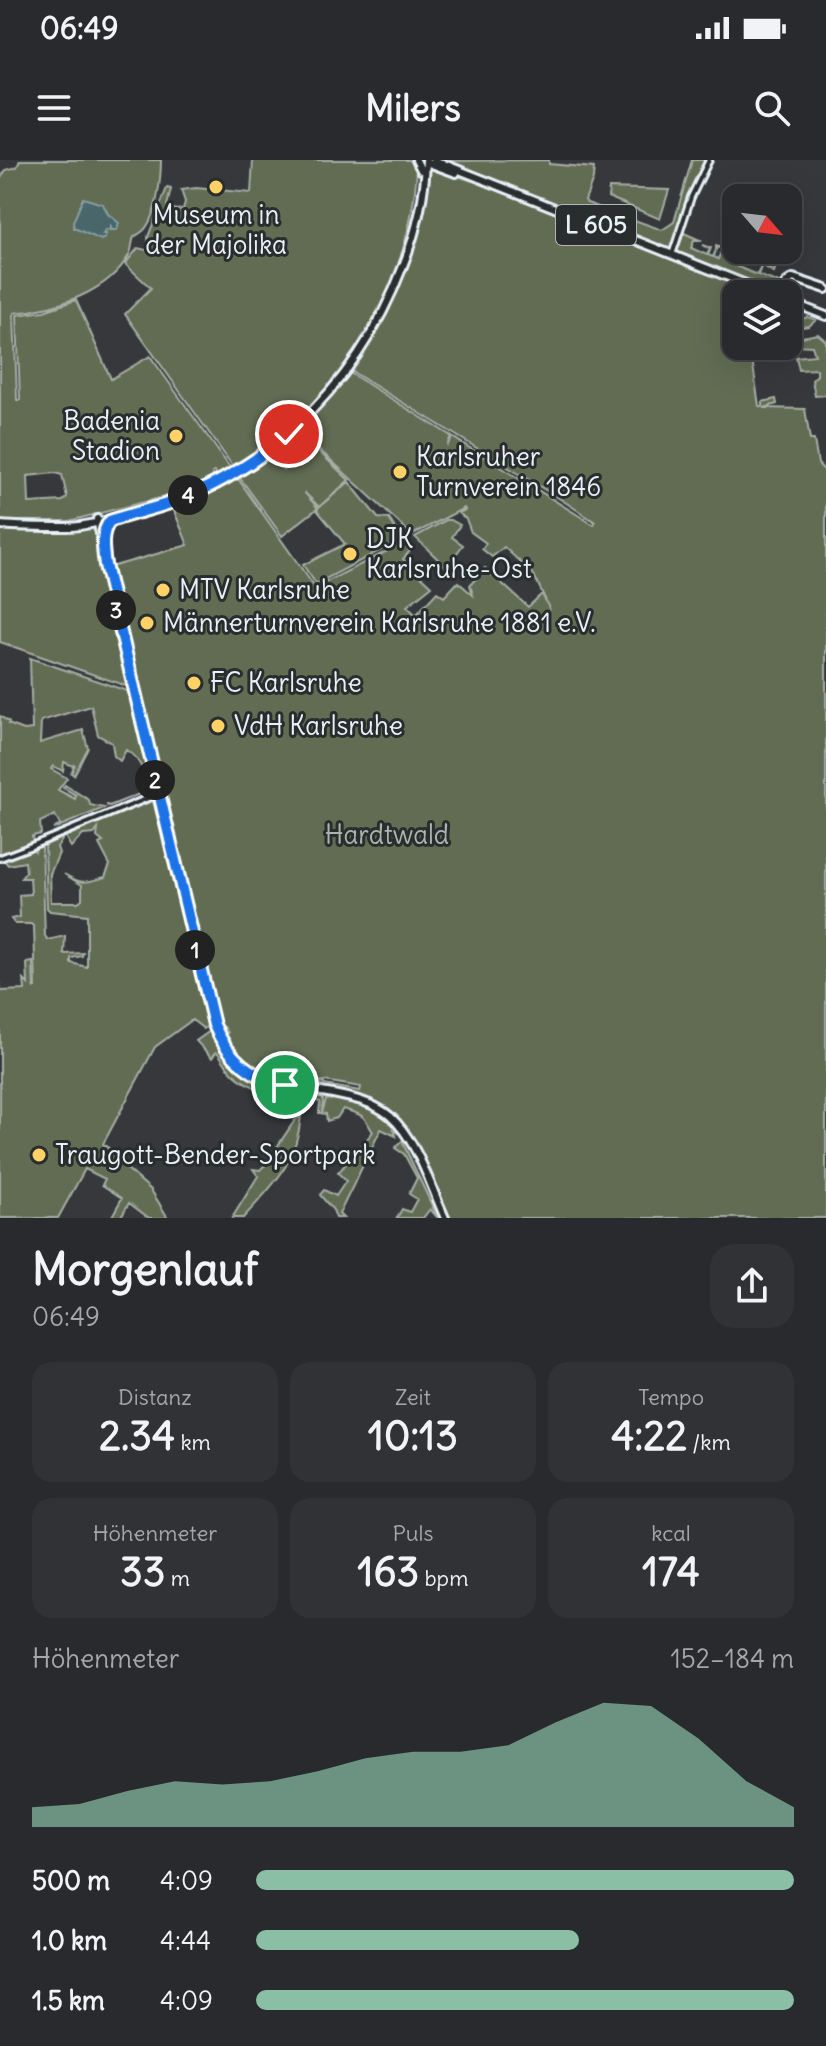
<!DOCTYPE html>
<html lang="de">
<meta charset="utf-8">
<style>
:root{--surface:#282a2d;--page:#303235;--text:#f1f3f6;--muted:#a5a7aa;--line:#444649;--accent:#8abfa5}
body{margin:0;font-family:Delius,sans-serif;background:var(--page);color:var(--text);height:100vh;display:flex;flex-direction:column;font-size:30px;white-space:nowrap}
*{box-sizing:border-box;margin:0}
p{font-size:26px;color:var(--muted)}
.icon{flex:none;width:44px;height:44px;fill:none;stroke:currentColor;stroke-width:2;stroke-linecap:round;stroke-linejoin:round}
.map{position:relative;height:1058px;overflow:hidden}
.details{display:flex;flex-direction:column;background:var(--surface);flex:1}
.details>*{flex:none}
.needle{width:52px;rotate:118deg}
.tools{position:absolute;left:722px;top:24px;display:grid;gap:16px}
.tools a{display:grid;place-items:center;width:80px;height:80px;border-radius:16px;background:var(--surface);box-shadow:0 8px 32px #0002,0 0 0 2px var(--line);font-size:40px}
.pin{position:absolute;display:grid;place-items:center;width:68px;height:68px;color:#fff;margin:-34px;border:4px solid #fff;border-radius:50%;box-shadow:0 2px 8px #0007}
.km{position:absolute;width:40px;height:40px;margin:-20px;border-radius:50%;background:#222;color:#fff;font-size:22px;line-height:40px;text-align:center}
.round{display:grid;place-items:center;flex:none;width:84px;height:84px;border-radius:24px;background:var(--page)}
.head{display:flex;align-items:center;justify-content:space-between;height:136px;padding:0 32px}
h1{font-size:44px;font-weight:700;line-height:60px}
.stats{display:grid;grid-template-columns:repeat(3,1fr);gap:12px;height:136px;padding:8px 32px}
.stats div{display:grid;align-content:center;border-radius:20px;background:var(--page);text-align:center}
.stats b{font-size:40px;font-weight:700}
.stats small{font-size:22px;font-weight:400}
.stats p{font-size:22px}
.chart{height:224px;padding:16px 32px}
.chart p{display:flex;justify-content:space-between}
.chart svg{width:100%;height:144px;margin-top:8px;fill:var(--accent);opacity:.7}
ul{padding:0 32px;list-style:none;font-size:26px}
li{display:grid;grid-template-columns:128px 96px 1fr;align-items:center;height:60px}
li i{height:20px;border-radius:10px;background:var(--accent)}
.status{display:flex;justify-content:space-between;align-items:center;height:56px;padding:0 40px;background:var(--surface);direction:ltr}
.status svg{height:22px;fill:currentColor}
header{display:flex;justify-content:space-between;align-items:center;height:104px;padding:0 32px;background:var(--surface);font-size:36px;font-weight:700}
.map>svg:first-child{display:block}
.green{fill:#626c52;stroke:#a5aea5;stroke-width:2;fill-rule:evenodd}
.water{fill:#48666b;stroke:#889ea3;stroke-width:2}
.lines{fill:none;stroke-linecap:round;stroke-linejoin:round}
.minor-casing{stroke:#e8f1f8;stroke-width:10}
.major-casing{stroke:#e8f1f8;stroke-width:12}
.minor{stroke:#2a2d2e;stroke-width:4}
.major{stroke:#2a2d2e;stroke-width:6}
.route-casing{stroke:#fff;stroke-width:16}
.route{stroke:#1a73e8;stroke-width:10}
.poi-dot{fill:#ffd166;stroke:#2a2d2e;stroke-width:3}
.labels{text-anchor:middle;stroke-width:6;stroke-linejoin:round;paint-order:stroke}
.shield{fill:#2a2d2e;stroke:#afb6bb;stroke-width:2}
.shield-label{font-size:24px;font-weight:bold;fill:#e8f1f8}
.poi-label{font-size:26px;fill:#e8f1f8;stroke:#2a2d2e;text-anchor:start}
.park-label{font-size:26px;fill:#acb5ad;stroke:#2a2d2e}
</style>
<div class="status"><b>06:49</b><svg viewBox="0 0 49 12"><path d="M0 12V9h3v3zM5 12V6h3v6zM10 12V3h3v9zM15 12V0h3v12zM26 1h20v11H26zM47 4h2v5h-2z"/></svg></div>
<header><svg class="icon" aria-label="menu" viewBox="0 0 24 24"><path d="M4 6h16M4 12h16M4 18h16"/></svg>Milers<svg class="icon" aria-label="search" viewBox="0 0 24 24"><circle cx="10" cy="10" r="6"/><path d="M15 15l6 6"/></svg></header>
<div class="map">
<svg width="826" height="1058" viewBox="0 0 826 1058">
<rect width="100%" height="100%" fill="#36383c"/>
<filter id="ink" filterUnits="userSpaceOnUse"><feTurbulence type="fractalNoise" baseFrequency=".0125" numOctaves="2"/><feDisplacementMap in="SourceGraphic" scale="16" xChannelSelector="R" yChannelSelector="G"/><feConvolveMatrix kernelMatrix="1 2 1 2 8 2 1 2 1" color-interpolation-filters="sRGB"/></filter>
<g filter="url(#ink)">
<path class="green" d="M20,0h141c0,18 -4,56 -17,70 -3,3 -7,5 -10,7 -3,7 -1,12 -5,18 -21,38 -74,54 -115,58l3,87h3l-3,-85 27,-4 32,-11 35,79 39,-23 81,113 -12,9 -5,-6 -2,1 3,8 -26,12 -3,-5 -2,4 -115,29h-69v-342l6,-9 11,-3zM55,313l7,2 5,22 -4,4 -34,2 -1,-27z
M253,0h157l6,5 1,6c-9,125 -79,231 -183,297l-109,-154 26,-26 -26,-24 13,-16 8,2 3,-3 -1,-10 19,-49 4,1 -4,17 9,4 7,-1 2,-7 -4,-12 15,-2 55,5z
M549,0v4l45,4 -1,11 -8,21 2,3 75,27 12,-8 18,-62h15l-17,34 -18,53 -3,3 -227,-89z
M432,8l44,14 284,112h-24v52h41l-26,6 8,54 4,1 -1,-5 14,-3 1,5 -13,4 41,1 5,31h4l4,24 8,8v746h-379l-31,-69 -30,-38 -68,-22 1,-5 5,-1v2l36,6 1,-4 -37,-6 -7,1 -2,8c-40,-12 -70,-14 -93,-53l6,-4 -4,-6 -3,2 -2,-9 -7,-7 -105,-445 81,-23 -16,-39 64,-30 80,113 2,-3 85,-43 7,8 -7,8 29,27 -25,20 9,9 21,-23 7,5 14,-15 15,13 -3,-10 15,-17 43,39 14,-13 8,16 -16,-35 -30,-28 -12,10 -10,-8 4,-6 -15,-11 -5,-13 -7,-6 6,-3 -1,-2 -52,27 -113,-104 51,-58 101,63 -4,10 5,-9 142,88 1,-3 -30,-20 -214,-131c46,-66 64,-120 77,-198z
M609,28l60,2 -9,29 -52,-22z
M684,73l18,8h-8l-3,7 16,7 3,-6 -8,-4 9,3 -3,7 5,2 3,-7 -2,7 4,2 4,-10 -4,-2 -2,2v-3l23,9h-3l-3,10 24,10 4,-10 -1,-2 15,6 -1,4 -12,-8 -4,10 24,9 -6,10 -90,-37 -9,-6z
M808,157l8,3 -7,6 -15,2 2,10 22,-4 8,7v54l-11,1 -3,-16 5,-5v-6l-18,1 -3,-13 19,-2 -3,-9 -18,-1 -6,-21z
M297,271l52,49 -30,27 30,-25 29,36 11,1 12,18 -1,3 -84,44 -13,-19 42,-21 -28,-34 2,-3 -15,-15 14,16 -36,28 -44,-61 31,-22 16,17 -14,-18z
M446,360h5l9,5 -8,12 11,8 -17,22 -31,-30z
M85,367l9,3 3,7 34,145 -2,5 -129,-45v-113z
M30,498l103,35c6,25 24,77 17,97l-41,16 -3,-1 4,1 39,-16c-4,-16 -8,-31 -23,-40l-6,11 -6,-5 -2,-13 -14,-8 -7,-29 -50,15 -1,22 43,-13 5,18 -14,27 -3,-2 4,-9 -2,2 -9,-4 -1,9 -10,-5 -2,3 16,9 -9,12 17,9 1,-4 -13,-7 2,-3 24,15 1,5 14,3 -51,21 7,-4 -5,-10 -15,7 1,12 -9,2 1,7 -33,14v-141l9,6 -1,2 16,6 8,-1z
M147,641h6l56,223 -5,5 -12,-9 -37,27 -52,97 15,11 -2,4 35,31 17,28h-19l-20,-15 -9,15h-9l11,-20 -20,-13 3,-6 -20,-10 -27,49h-58v-238l1,11 24,-1 -1,-10 4,4 -1,-21 6,-1 1,26h2l-2,-61 -3,-3h-16l-4,-5 9,-2 -1,-22 12,-1 -1,-16h-9l5,-6 -1,-10 -17,3 -5,-6 30,-11 2,3 1,-5h6l3,90 3,4 17,-4 -1,18 19,-1 -1,3 -11,2v5l16,4v-52l-37,-4 -3,-3 -2,-62 8,-5 -9,2 16,-7 2,4 -5,7 2,6 -9,21 1,28h27l4,-3v-14l-18,-11c19,11 21,9 41,3l5,-12 -11,-21 4,-2 -6,-5 1,-8 -4,5 -11,1 -12,12 -6,-10 2,-5z
M210,871l1,5 3,-1c28,44 57,48 105,58l4,5 -1,15 4,-14 6,1 -5,-3c28,-4 53,13 72,32l-1,4 -4,-3 2,6 -15,-7 -42,85 4,4h-7l-3,-8 -13,-15 4,-5 12,6 10,-15 -8,-8 35,-41c-11,-19 -9,-16 -30,-23l-6,9 -10,3 -1,-7 -7,-1 1,-11 -6,-2 -9,3 -5,10 2,-9c-20,-11 -50,-13 -67,-29 -7,-6 -12,-15 -17,-22l-2,-1 -4,6 -16,-17z
M301,956c-5,49 -27,68 -58,102h-11l26,-42 -5,-7 7,1 5,-5 30,-45z
M402,981l33,71 3,6 -8,-9 -7,9h-26l5,-9 8,3 7,-13 -8,-5 8,-16 -13,-24 -9,-6z"/>
<path class="water" d="M83,38l20,6 5,10 11,9 -2,7h-5l-2,-5v5h-4l-3,4h3l-1,4 -4,2 -27,-12 -1,-6z"/>
<g class="lines">
<g class="minor-casing">
<path id="minor" d="M672,95l19,-58 18,-37
M24,689l134,-55
M0,698l24,-9"/>
</g>
<g class="major-casing">
<path id="major" d="M416,0l5,10
M434,0l337,134
M426,2l30,11
M782,134l5,-12 6,-4 33,11
M788,141l38,15
M97,359l24,117
M0,365c22,2 45,2 67,2 17,0 36,-6 53,-10 133,-27 236,-126 283,-251 13,-33 22,-70 23,-106
M103,382l2,-15 6,-6
M121,473l80,344c23,93 40,101 132,117 20,4 40,8 57,22 27,24 40,69 55,102"/>
</g>
<use href="#minor" class="minor"/>
<use href="#major" class="major"/>
</g>
</g>
<g class="lines" filter="url(#ink)">
<g class="route-casing">
<path id="route" d="M285,925c-35,-8 -57,-27 -71,-60l-109,-460c-2,-14 -5,-33 5,-44 19,-7 40,-11 60,-18 43,-15 84,-40 119,-69"/>
</g>
<use href="#route" class="route"/>
</g>
<g class="poi-dot">
<circle cx="216" cy="27" r="8"/>
<circle cx="176" cy="276" r="8"/>
<circle cx="400" cy="312" r="8"/>
<circle cx="350" cy="394" r="8"/>
<circle cx="163" cy="430" r="8"/>
<circle cx="147" cy="463" r="8"/>
<circle cx="194" cy="523" r="8"/>
<circle cx="218" cy="566" r="8"/>
<circle cx="39" cy="995" r="8"/>
</g>
<g class="labels">
<rect class="shield" x="556" y="45" width="80" height="40" rx="6"/>
<g class="shield-label">
<text x="596" y="73">L 605</text>
</g>
<g class="poi-label">
<text x="216" y="64" text-anchor="middle">Museum in<tspan x="216" dy="30">der Majolika</tspan></text>
<text x="160" y="270" text-anchor="end">Badenia<tspan x="160" dy="30">Stadion</tspan></text>
<text x="416" y="306">Karlsruher<tspan x="416" dy="30">Turnverein 1846</tspan></text>
<text x="366" y="388">DJK<tspan x="366" dy="30">Karlsruhe-Ost</tspan></text>
<text x="179" y="439">MTV Karlsruhe</text>
<text x="163" y="472">Männerturnverein Karlsruhe 1881 e.V.</text>
<text x="210" y="532">FC Karlsruhe</text>
<text x="234" y="575">VdH Karlsruhe</text>
<text x="55" y="1004">Traugott-Bender-Sportpark</text>
</g>
<g class="park-label">
<text x="387" y="684">Hardtwald</text>
</g>
</g>
</svg>
<div class="tools">
<a><svg class="needle" viewBox="-14 -14 28 28"><path d="M0-13l5 13h-10z" fill="#e53935"/><path d="M0 13l5-13h-10z" fill="#a5a7aa"/></svg></a>
<a><svg class="icon" aria-label="layers" viewBox="0 0 24 24"><path d="M12 4l9 5-9 5-9-5zM3 14l9 5 9-5"/></svg></a>
</div>
<div class="pin" style="left:285px;top:925px;background:#1e9e55"><svg class="icon" aria-label="arrive" viewBox="0 0 24 24"><path d="M6 21V4h12l-3 4 3 4H6"/></svg></div>
<div class="pin" style="left:289px;top:274px;background:#d93025"><svg class="icon" aria-label="check" viewBox="0 0 24 24"><path d="M5 12l5 5 9-10"/></svg></div>
<b class="km" style="left:195px;top:790px">1</b>
<b class="km" style="left:155px;top:620px">2</b>
<b class="km" style="left:116px;top:450px">3</b>
<b class="km" style="left:188px;top:335px">4</b>
</div>
<section class="details">
<div class="head"><div><h1>Morgenlauf</h1><p>06:49</p></div><a class="round"><svg class="icon" aria-label="share" viewBox="0 0 24 24"><path d="M12 15V3M7 8l5-5 5 5M5 13v7h14v-7"/></svg></a></div>
<div class="stats">
<div><p>Distanz</p><b>2.34<small> km</small></b></div>
<div><p>Zeit</p><b>10:13</b></div>
<div><p>Tempo</p><b>4:22<small> /km</small></b></div>
</div>
<div class="stats">
<div><p>Höhenmeter</p><b>33<small> m</small></b></div>
<div><p>Puls</p><b>163<small> bpm</small></b></div>
<div><p>kcal</p><b>174</b></div>
</div>
<div class="chart"><p><span>Höhenmeter</span>152–184 m</p>
<svg viewBox="0 0 160 44" preserveAspectRatio="none"><path d="M0 44V38L10 37L20 33L30 30L40 31L50 30L60 27L70 23L80 21L90 21L100 19L110 12L120 6L130 7L140 17L150 30L160 38V44z"/></svg>
</div>
<ul>
<li><b>500 m</b>4:09<i style="width:100%"></i></li>
<li><b>1.0 km</b>4:44<i style="width:60%"></i></li>
<li><b>1.5 km</b>4:09<i style="width:100%"></i></li>
</ul>
</section>
